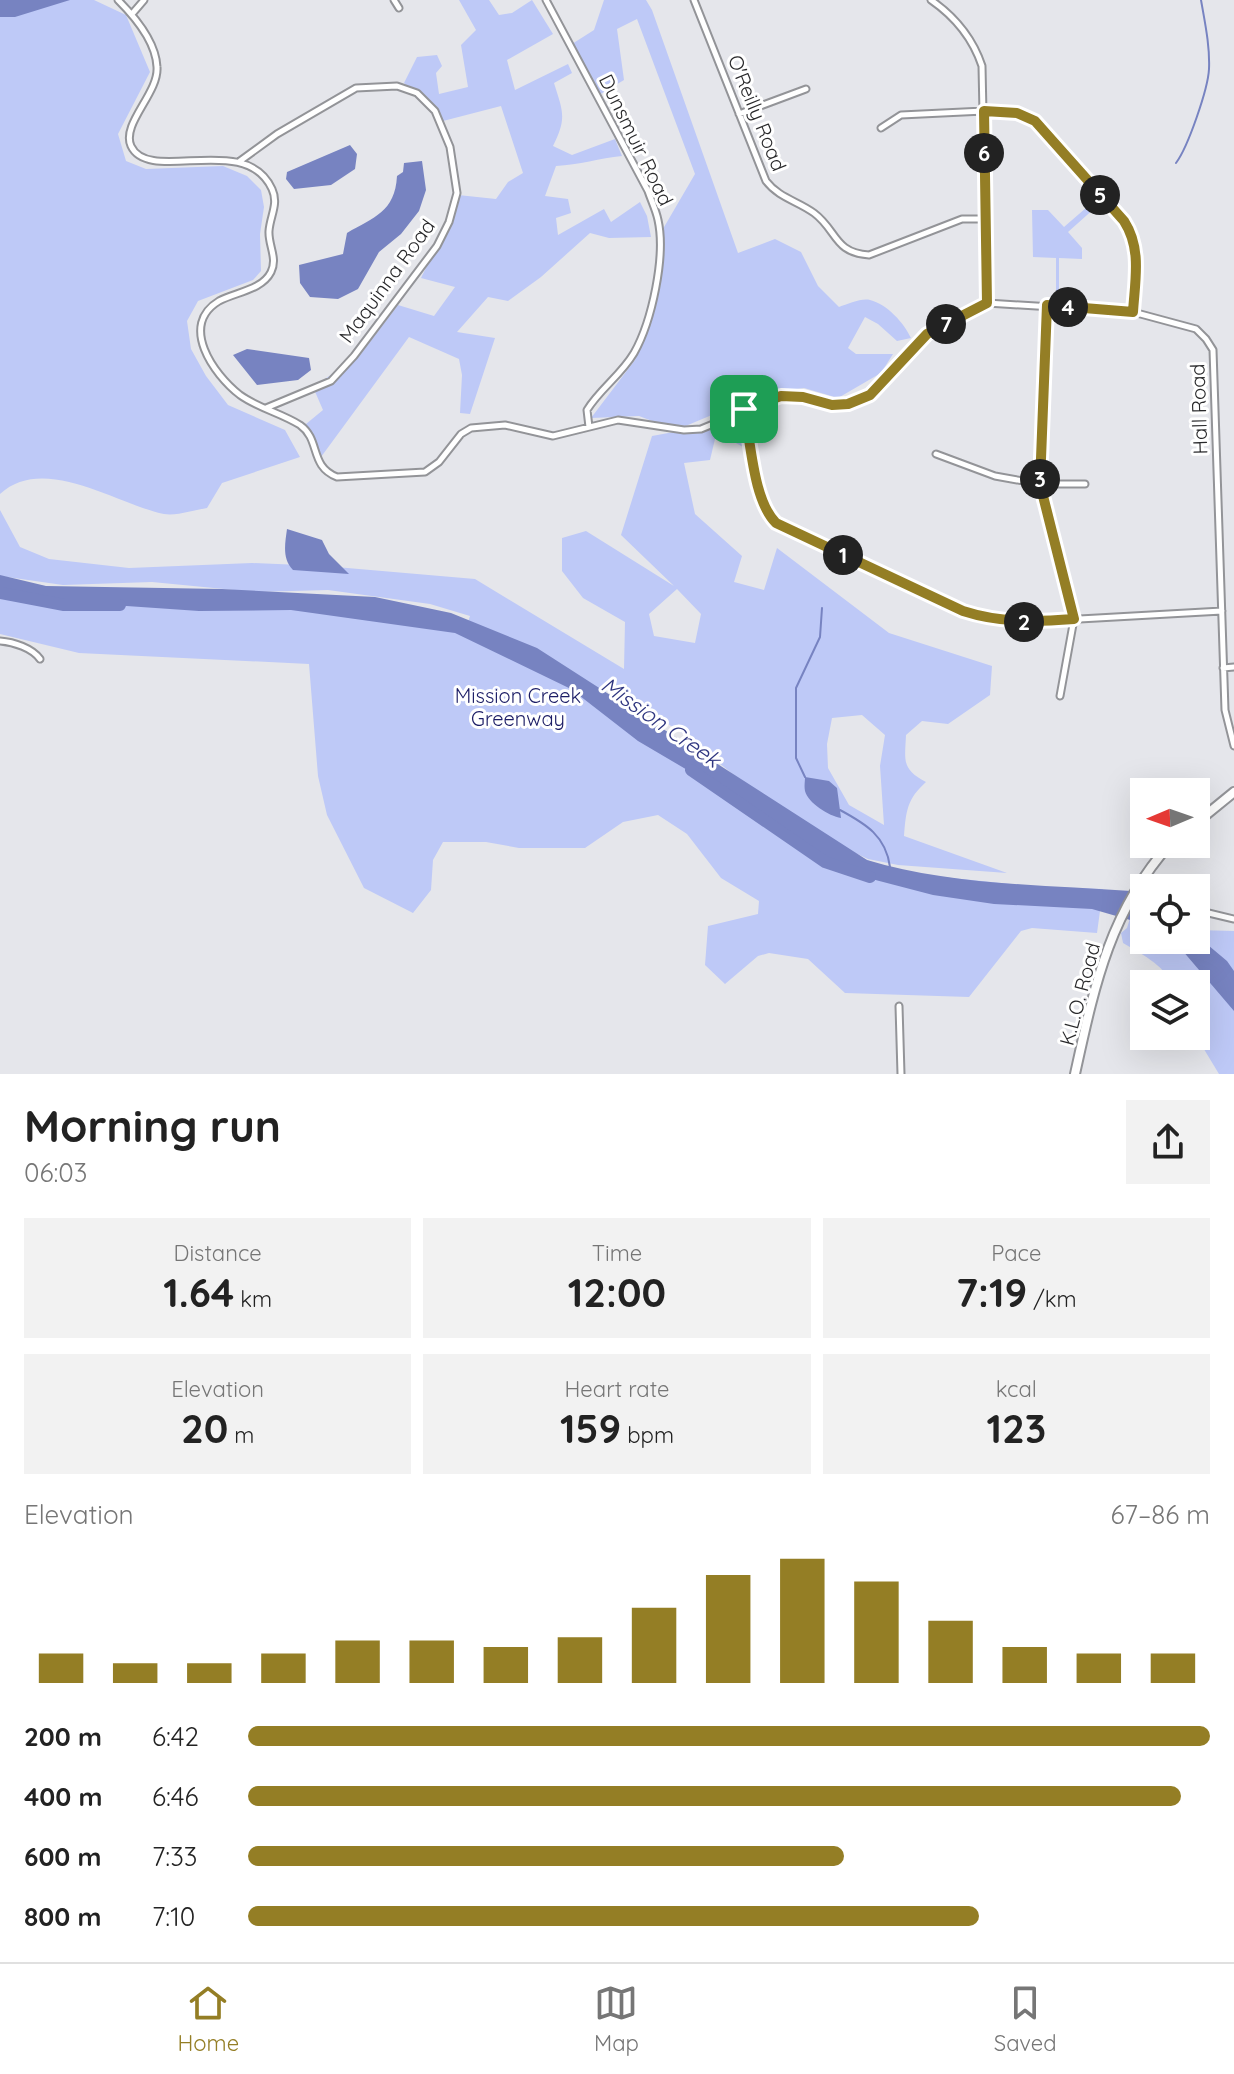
<!DOCTYPE html>
<meta charset="utf-8">
<style>
:root{--surface:#fff;--page:#f2f2f2;--text:#222;--muted:#767676;--line:#e0e0e0;--accent:#947e25}
body{margin:0;font-family:Quicksand,sans-serif;background:var(--page);color:var(--text);height:100vh;display:flex;flex-direction:column;font-size:30px;white-space:nowrap}
*{box-sizing:border-box;margin:0}
p{font-size:26px;color:var(--muted)}
.icon{flex:none;width:44px;height:44px;fill:none;stroke:currentColor;stroke-width:2;stroke-linecap:round;stroke-linejoin:round}
.map{position:relative;height:1074px;overflow:hidden}
.side{display:flex;flex-direction:column;background:var(--surface);flex:1}
.side>*{flex:none}
.needle{width:52px;rotate:268deg}
.buttons{position:absolute;left:1130px;top:778px;display:grid;gap:16px}
.buttons a{display:grid;place-items:center;width:80px;height:80px;border-radius:0px;background:var(--surface);box-shadow:0 8px 32px #0002;font-size:40px}
.pin{position:absolute;display:grid;place-items:center;width:68px;height:68px;color:#fff;margin:-34px;border-radius:16px;box-shadow:0 4px 12px #0006}
.km{position:absolute;width:40px;height:40px;margin:-20px;border-radius:50%;background:#222;color:#fff;font-size:22px;line-height:40px;text-align:center}
.round{display:grid;place-items:center;flex:none;width:84px;height:84px;border-radius:0px;background:var(--page)}
.head{display:flex;align-items:center;justify-content:space-between;height:136px;padding:0 24px}
h1{font-size:44px;font-weight:800;line-height:60px}
.metrics{display:grid;grid-template-columns:repeat(3,1fr);gap:12px;height:136px;padding:8px 24px}
.metrics div{display:grid;align-content:center;border-radius:0px;background:var(--page);text-align:center}
.metrics b{font-size:40px;font-weight:800}
.metrics small{font-size:22px;font-weight:400}
.metrics p{font-size:22px}
.chart{height:224px;padding:16px 24px}
.chart p{display:flex;justify-content:space-between}
.chart svg{width:100%;height:144px;margin-top:8px;stroke:var(--accent);stroke-width:6}
ul{padding:0 24px;list-style:none;font-size:26px}
li{display:grid;grid-template-columns:128px 96px 1fr;align-items:center;height:60px}
li i{height:20px;border-radius:10px;background:var(--accent)}
.tab-bar{display:flex;justify-content:space-around;align-items:center;height:112px;border-top:2px solid var(--line);background:var(--surface);font-size:22px;color:var(--muted)}
.tab-bar a{display:grid;justify-items:center;gap:4px}
.tab-bar .on{color:var(--accent)}
.map>svg:first-child{display:block}
.green{fill:#bec9f7;fill-rule:evenodd}
.water{fill:#7783c1}
.lines{fill:none;stroke-linecap:round;stroke-linejoin:round}
.stream{stroke:#7783c1;stroke-width:2}
.river{stroke:#7783c1;stroke-width:12}
.minor-casing{stroke:#939498;stroke-width:9}
.secondary-casing{stroke:#939498;stroke-width:12}
.minor{stroke:#fff;stroke-width:5}
.secondary{stroke:#fff;stroke-width:8}
.route-casing{stroke:#fff;stroke-width:16}
.route{stroke:#947e25;stroke-width:10}
.labels{text-anchor:middle;stroke-width:6;stroke-linejoin:round;paint-order:stroke}
.street-label{font-size:20px;fill:#29292b;stroke:#fff}
.park-label{font-size:20px;fill:#1c1d66;stroke:#fff}
.water-label{font-size:22px;font-style:italic;fill:#2f3680;stroke:#fff}
</style>
<div class="map">
<svg width="1234" height="1074" viewBox="0 0 1234 1074">
<rect width="100%" height="100%" fill="#e5e6eb"/>
<path class="green" d="M0,0h94l32,15 24,57 -32,62 8,27 20,8 77,-3 24,10 14,14 3,17 -4,27 1,37 -8,9 -55,21 -11,20 4,28 15,27 22,29 57,25 15,27 -78,26 -15,25c-13,2 -30,8 -43,6 -46,-9 -120,-61 -164,-20z
M459,0h30l10,15 13,-2 20,-13 21,34 -46,26 8,30 53,-26 4,9 -18,10c9,29 13,35 -1,63l19,9 43,-16 7,17c-22,2 -43,9 -66,10l-11,30 23,3 3,14 -15,5 2,17 46,-26 7,13 29,-20 7,14 4,21 -42,1 -19,-5 -49,44 -33,24 -20,-4 -31,35 38,6 -25,76 -10,-1 2,-38 -3,-16 -50,-22 -88,120 -15,-33 17,-14 -10,-23 47,-32 38,-50 36,11 21,-29 -34,-9 25,-51 12,-32 38,4 12,-17 15,-9 -22,-67 -58,15 -39,-38 13,-26 20,-2 5,11 -6,7 3,21 29,-7 -7,-42 15,-15z
M604,0h42l6,10 86,243 37,-14 26,13 17,34 21,21c9,-3 22,-9 31,-7 17,4 34,23 41,38l-14,3 -19,-17 -13,-7 -17,31 8,6h37l-12,19 -43,25 -34,-10 -42,6 -86,36 -37,-14 -48,2 44,-58 24,-74 1,-52 35,-60 -58,-155 -20,10 7,51 -25,15 -27,-51 22,-14z
M1094,201l2,6 -28,25 14,16v11l-23,-1v39h-3v-39l-23,-1 -1,-47h16l16,17z
M728,422l12,10 3,15 -16,-9 -12,1 -5,21 -26,3 11,51 47,42 -8,26 30,8 13,-42 112,85 103,33 -2,29 -42,29 -26,-3 -16,14c-1,25 -5,34 20,47 -19,17 -20,29 -22,54l103,37 -109,-8 -30,-6 -28,-13 -75,-46 -87,-70 -70,-41 -4,5 206,140 84,38 146,15 63,2 -6,44 -65,-5 -11,3 -52,66 -124,-4 -37,-34 -39,-6 -11,3 -33,28 -20,-19 3,-39 50,-12 1,-13 -38,-23 -34,-44 -29,-19 -35,7 -38,26h-66l-33,-6h-43l-10,18 -2,30 -18,23 -49,-25 -37,-73 -9,-39 -9,-112 -230,-11 -79,-19v-55l51,8 417,35 2,-6 -40,-12 -102,-14 -73,2 -103,-10 -89,3 -63,-9v-66l20,37 29,12 80,9 123,-5 72,3 151,13 149,90 1,-47 -42,-24 -21,-27v-33l24,-7 88,55 -53,-51 31,-99zM677,589l24,25 -6,29 -41,-7 -5,-22zM862,715l23,20 -5,31 4,59 -35,-20 -21,-37 -1,-24 5,-26z
M1134,905l10,5v30h52v-10l38,1v143h-15l-23,-38v-52h-24c-9,-20 -31,-30 -49,-41l-2,-10 6,-5z"/>
<path class="water" d="M0,0h70l-55,17h-15z
M350,145l7,9 -2,15 -24,16 -37,4 -8,-10 1,-7z
M422,161l4,29 -7,21 -18,23 -22,18 -21,37 -20,10 -28,-2 -10,-14 -1,-18 44,-11 4,-21c27,-16 48,-21 50,-57l6,-4 1,-9z
M247,349l62,9 2,12 -13,10 -41,5 -24,-30z
M287,529l35,11 7,14 20,20 -56,-4c-11,-11 -8,-26 -6,-41z
M0,575l46,11 176,3 153,8 76,16 86,35 330,212c81,25 179,25 264,31l13,5v28l-52,-15 -98,-5 -61,-9 -69,-18 -64,-33 -60,-43 -102,-60 -67,-52 -116,-56 -164,-23 -92,1 -116,-8 -83,-12z
M805,777l24,4 8,7 4,30c-12,-2 -33,-15 -36,-27 -1,-5 0,-9 0,-14z
M1196,935l31,26 7,10v40l-52,-61 -12,-10h26z"/>
<g class="lines">
<path class="stream" d="M1176,163c12,-16 32,-74 33,-94 1,-23 -4,-46 -8,-69
M805,777l-9,-19v-70l24,-51 2,-29
M840,810c26,14 46,26 50,57"/>
<path class="river" d="M0,593l64,12h56
M691,770l134,92 45,15"/>
<g class="minor-casing">
<path id="minor" d="M118,0c17,17 38,43 39,67 2,26 -36,57 -26,79 18,39 115,-15 141,43 7,15 -2,27 -3,42 -1,14 9,27 2,41 -9,18 -35,20 -52,29 -40,24 -6,73 21,94 18,13 41,18 60,30 21,15 9,41 37,52l88,-5 14,-10 22,-28 10,-6 34,-3 48,11 65,-16 66,10 17,-1 80,-33 22,1 29,8 16,-1 22,-9 57,-61 60,-31 146,9 63,17 10,10 7,11 12,360 9,36
M394,0l5,8
M546,0l102,191c3,9 8,19 10,29 8,36 -6,101 -24,133 -13,22 -34,36 -47,57l2,17
M694,0l72,181c13,17 32,20 48,32 23,17 20,40 55,42l93,-36h24
M931,0c23,16 42,39 51,66l5,237
M132,14l12,-14
M739,114l67,-25
M881,128l20,-13 83,-4 33,2 18,8 97,112 5,19 -4,60
M240,161l37,-27 79,-46 41,-2 20,7 18,18 15,36 7,46 -8,29 -12,24 -83,110 -23,25 -65,27
M1047,305l-7,179 34,135 -14,77
M744,409c7,32 10,91 32,114l187,88 27,8 36,3 196,-11
M936,454l59,22 45,8h45
M0,641c14,1 32,7 40,18
M1223,668l11,-1
M1141,881l12,7
M1196,910l38,9
M899,1006l2,68"/>
</g>
<g class="secondary-casing">
<path id="secondary" d="M1196,823l38,-31
M1075,1074c19,-86 34,-162 95,-230"/>
</g>
<use href="#minor" class="minor"/>
<use href="#secondary" class="secondary"/>
</g>
<g class="lines">
<g class="route-casing">
<path id="route" d="M984,111l33,2 18,8 89,100c18,28 11,59 9,91l-86,-7 -7,179 34,135c-39,3 -74,4 -111,-8l-187,-88c-23,-23 -25,-81 -32,-114l37,-13 22,1 29,8 16,-1 22,-9 57,-61 60,-31z"/>
</g>
<use href="#route" class="route"/>
</g>
<g class="labels">
<g class="street-label">
<text transform="translate(757 113) rotate(68)" y="7">O'Reilly Road</text>
<text transform="translate(636 140) rotate(64)" y="7">Dunsmuir Road</text>
<text transform="translate(387 281) rotate(-54)" y="7">Maquinna Road</text>
<text transform="translate(1199 409) rotate(-92)" y="7">Hall Road</text>
<text transform="translate(1080 994) rotate(-75)" y="7">K.L.O. Road</text>
</g>
<g class="park-label">
<text x="518" y="703">Mission Creek<tspan x="518" dy="23">Greenway</tspan></text>
</g>
<g class="water-label">
<text transform="translate(661 722) rotate(35)" y="8">Mission Creek</text>
</g>
</g>
</svg>
<div class="buttons">
<a><svg class="needle" viewBox="-14 -14 28 28"><path d="M0-13l5 13h-10z" fill="#e53935"/><path d="M0 13l5-13h-10z" fill="#767676"/></svg></a>
<a><svg class="icon" aria-label="locate" viewBox="0 0 24 24"><circle cx="12" cy="12" r="6"/><path d="M12 2v4M12 18v4M2 12h4M18 12h4"/></svg></a>
<a><svg class="icon" aria-label="layers" viewBox="0 0 24 24"><path d="M12 4l9 5-9 5-9-5zM3 14l9 5 9-5"/></svg></a>
</div>
<div class="pin" style="left:744px;top:409px;background:#1e9e55"><svg class="icon" aria-label="arrive" viewBox="0 0 24 24"><path d="M6 21V4h12l-3 4 3 4H6"/></svg></div>
<b class="km" style="left:843px;top:555px">1</b>
<b class="km" style="left:1024px;top:622px">2</b>
<b class="km" style="left:1040px;top:479px">3</b>
<b class="km" style="left:1068px;top:307px">4</b>
<b class="km" style="left:1100px;top:195px">5</b>
<b class="km" style="left:984px;top:153px">6</b>
<b class="km" style="left:946px;top:324px">7</b>
</div>
<section class="side">
<div class="head"><div><h1>Morning run</h1><p>06:03</p></div><a class="round"><svg class="icon" aria-label="share" viewBox="0 0 24 24"><path d="M12 15V3M7 8l5-5 5 5M5 13v7h14v-7"/></svg></a></div>
<div class="metrics">
<div><p>Distance</p><b>1.64<small> km</small></b></div>
<div><p>Time</p><b>12:00</b></div>
<div><p>Pace</p><b>7:19<small> /km</small></b></div>
</div>
<div class="metrics">
<div><p>Elevation</p><b>20<small> m</small></b></div>
<div><p>Heart rate</p><b>159<small> bpm</small></b></div>
<div><p>kcal</p><b>123</b></div>
</div>
<div class="chart"><p><span>Elevation</span>67–86 m</p>
<svg viewBox="0 0 160 44" preserveAspectRatio="none"><path d="M5 44V35M15 44V38M25 44V38M35 44V35M45 44V31M55 44V31M65 44V33M75 44V30M85 44V21M95 44V11M105 44V6M115 44V13M125 44V25M135 44V33M145 44V35M155 44V35"/></svg>
</div>
<ul>
<li><b>200 m</b>6:42<i style="width:100%"></i></li>
<li><b>400 m</b>6:46<i style="width:97%"></i></li>
<li><b>600 m</b>7:33<i style="width:62%"></i></li>
<li><b>800 m</b>7:10<i style="width:76%"></i></li>
</ul>
</section>
<nav class="tab-bar">
<a class="on"><svg class="icon" aria-label="home" viewBox="0 0 24 24"><path d="M3 11l9-7 9 7M6 9v11h12V9"/></svg>Home</a>
<a><svg class="icon" aria-label="map" viewBox="0 0 24 24"><path d="M3 6l6-2 6 2 6-2v14l-6 2-6-2-6 2zM9 4v14M15 6v14"/></svg>Map</a>
<a><svg class="icon" aria-label="saved" viewBox="0 0 24 24"><path d="M7 4h10v16l-5-4-5 4z"/></svg>Saved</a>
</nav>
